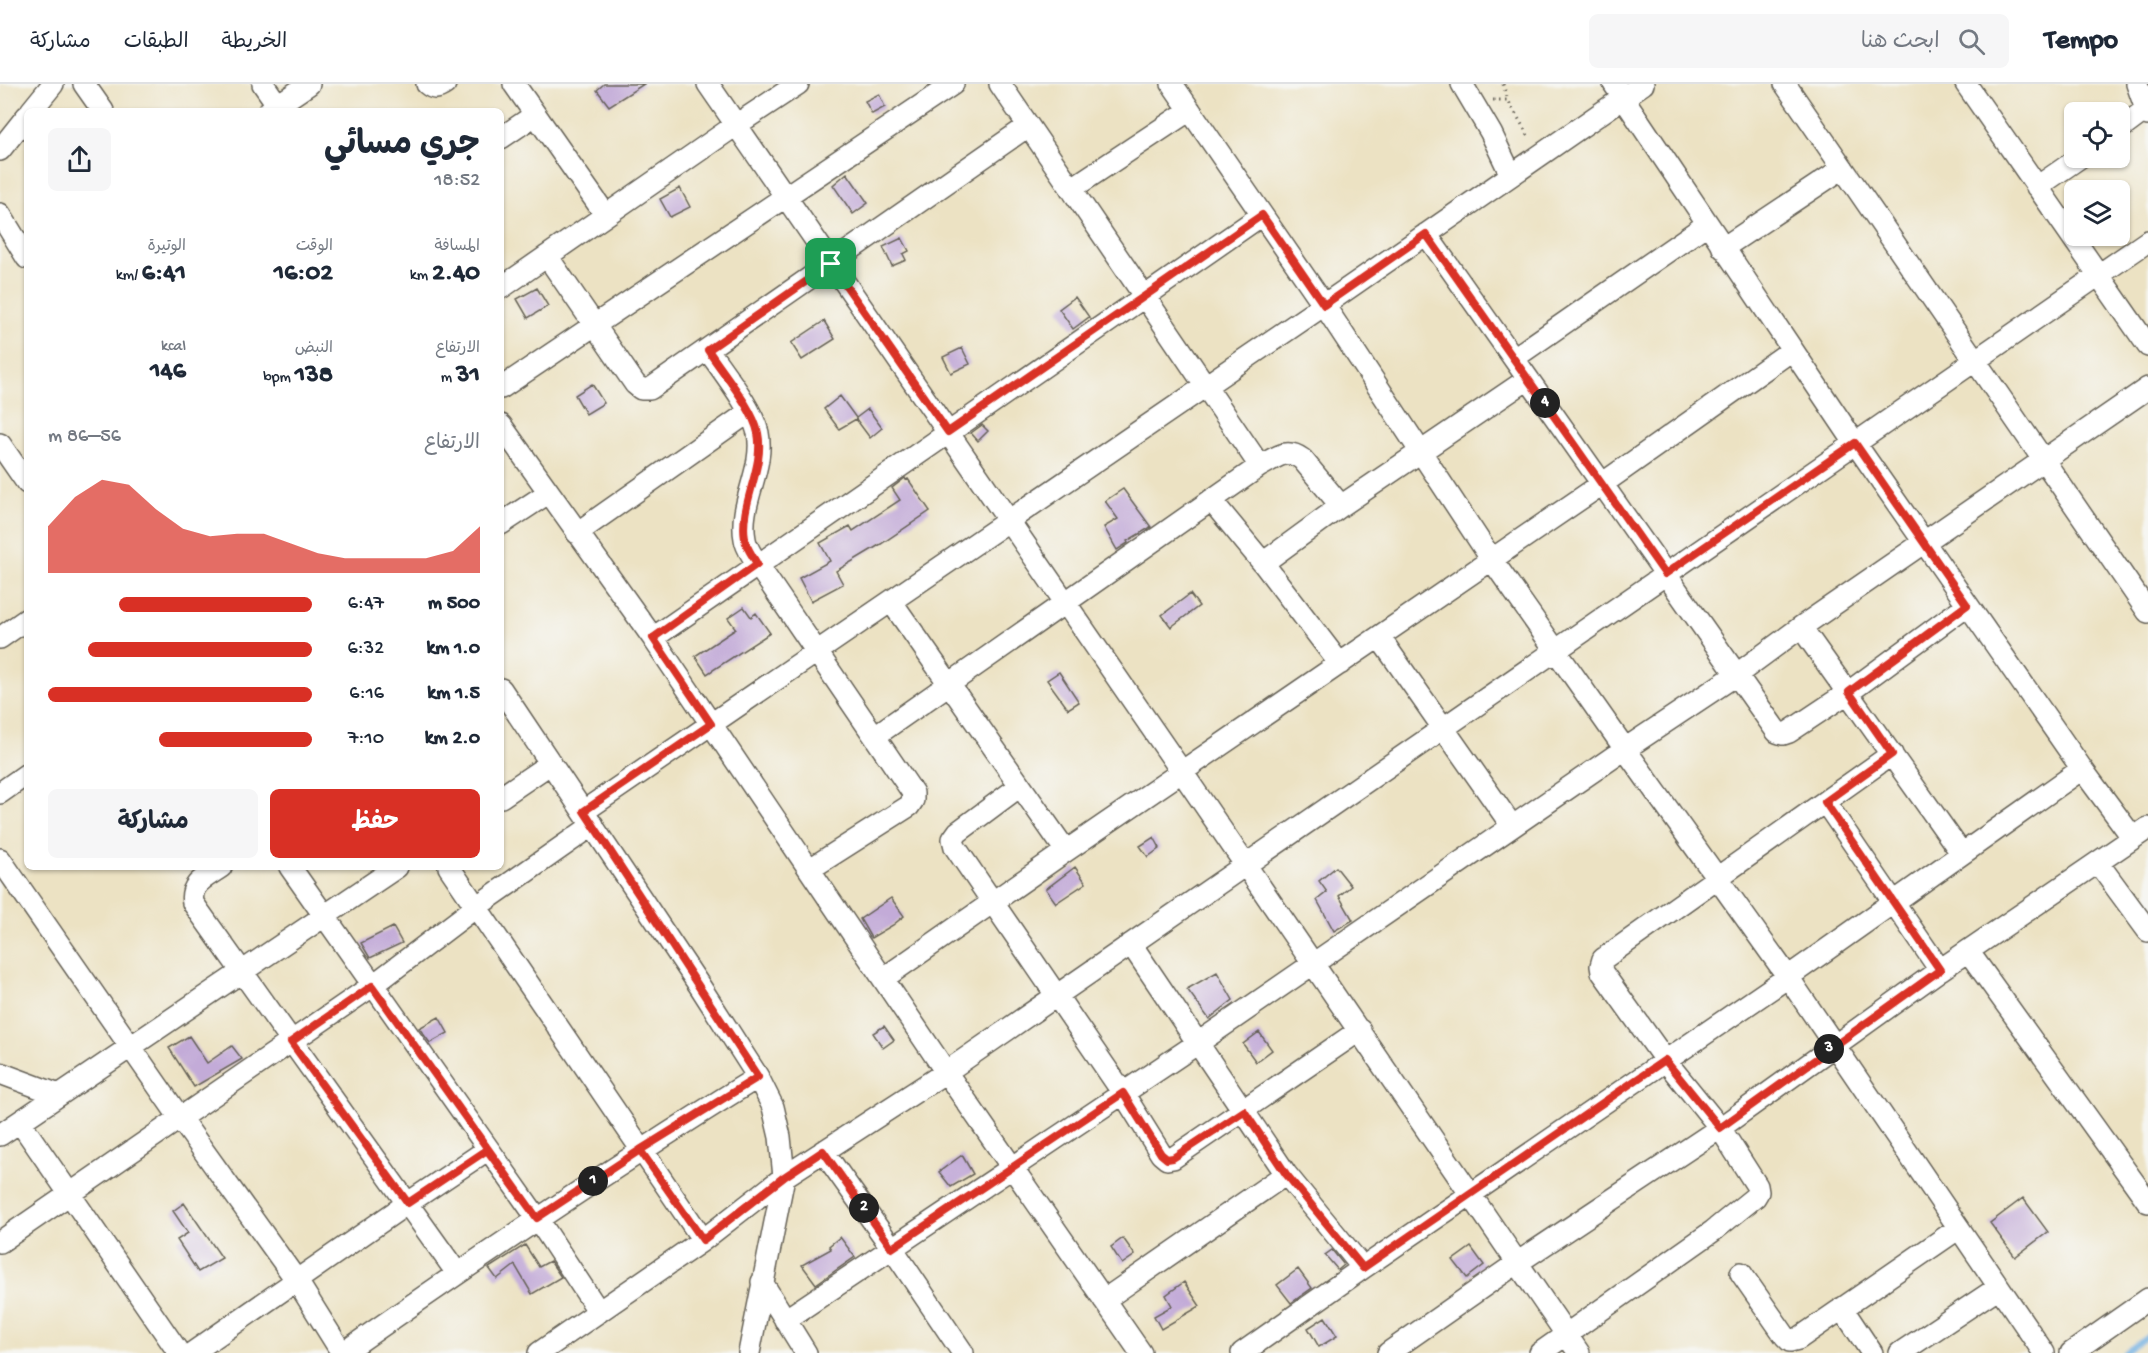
<!DOCTYPE html>
<html lang="ar">
<meta charset="utf-8">
<style>
:root{--surface:#fff;--page:#f6f6f7;--text:#1f2937;--muted:#747a83;--line:#e0e1e3;--accent:#d93025}
body{margin:0;font-family:"Gochi Hand","Playpen Sans Arabic",sans-serif;background:var(--page);color:var(--text);direction:rtl;height:100vh;display:flex;flex-direction:column;font-size:22px;white-space:nowrap}
*{box-sizing:border-box;margin:0}
p{font-size:20px;color:var(--muted)}
.icon{flex:none;width:33px;height:33px;fill:none;stroke:currentColor;stroke-width:2;stroke-linecap:round;stroke-linejoin:round}
.map{position:relative;flex:1;overflow:hidden;direction:ltr}
.sheet{position:absolute;left:24px;top:24px;width:480px;height:762px;display:flex;flex-direction:column;background:var(--surface);border-radius:9px;box-shadow:0 2px 4px #0004;direction:rtl}
.sheet>*{flex:none}
.buttons{position:absolute;left:2064px;top:18px;display:grid;gap:12px}
.buttons a{display:grid;place-items:center;width:66px;height:66px;border-radius:9px;background:var(--surface);box-shadow:0 2px 4px #0004;font-size:30px}
.pin{position:absolute;display:grid;place-items:center;width:51px;height:51px;color:#fff;margin:-26px;border-radius:12px;box-shadow:0 3px 9px #0006}
.km{position:absolute;width:30px;height:30px;margin:-15px;border-radius:50%;background:#222;color:#fff;font-size:16px;line-height:30px;text-align:center}
.round{display:grid;place-items:center;flex:none;width:63px;height:63px;border-radius:9px;background:var(--page)}
.headline{display:flex;align-items:center;justify-content:space-between;height:102px;padding:0 24px}
h1{font-size:33px;font-weight:700;line-height:45px}
.metrics{display:grid;grid-template-columns:repeat(3,1fr);gap:9px;height:102px;padding:6px 24px}
.metrics div{display:grid;align-content:center}
.metrics b{font-size:26px;font-weight:700}
.metrics small{font-size:16px;font-weight:400}
.metrics p{font-size:16px}
.chart{height:168px;padding:12px 24px}
.chart p{display:flex;justify-content:space-between}
.chart svg{width:100%;height:108px;margin-top:6px;fill:var(--accent);opacity:.7}
.primary-button{display:flex;gap:12px;margin-top:auto;padding:12px 24px}
.primary-button a{flex:1;height:69px;border-radius:9px;background:var(--accent);color:#fff;font-size:24px;font-weight:700;line-height:69px;text-align:center}
.primary-button a+a{background:var(--page);color:var(--text)}
ul{padding:0 24px;list-style:none;font-size:20px}
li{display:grid;grid-template-columns:96px 72px 1fr;align-items:center;height:45px}
li i{height:15px;border-radius:8px;background:var(--accent)}
header{display:flex;align-items:center;gap:36px;box-sizing:border-box;height:84px;padding:0 30px;background:var(--surface);border-bottom:2px solid var(--line)}
header strong{font-size:28px}
nav{display:flex;gap:33px;margin-inline-start:auto;font-size:21px}
.search{width:420px;height:54px;background:var(--page);display:flex;align-items:center;gap:15px;box-sizing:border-box;padding:0 21px;border-radius:9px;color:var(--muted);font-size:22px}
.map>svg:first-child{display:block}
.lines{fill:none;stroke-linecap:round;stroke-linejoin:round}
.stream{stroke:#6daee1;stroke-width:5}
.building{fill:#c3abd8}
.minor-casing{stroke:#656156;stroke-width:24}
.path{stroke:#656156;stroke-width:3;stroke-dasharray:1.5 4.5;stroke-linecap:butt}
.minor{stroke:#fff;stroke-width:21}
.route-casing{stroke:#fff;stroke-width:12}
.route{stroke:#d93025;stroke-width:8}
</style>
<header>
<strong>Tempo</strong>
<div class="search"><svg class="icon" aria-label="search" viewBox="0 0 24 24"><circle cx="10" cy="10" r="6"/><path d="M15 15l6 6"/></svg>ابحث هنا</div>
<nav><a>الخريطة</a><a>الطبقات</a><a>مشاركة</a></nav>
</header>
<div class="map">
<svg width="2148" height="1269" viewBox="0 0 2148 1269">
<rect width="100%" height="100%" fill="#f6f6f2"/>
<filter id="ink" filterUnits="userSpaceOnUse"><feTurbulence type="fractalNoise" baseFrequency=".0167" numOctaves="2"/><feDisplacementMap in="SourceGraphic" scale="12" xChannelSelector="R" yChannelSelector="G"/><feConvolveMatrix kernelMatrix="1 2 1 2 8 2 1 2 1" color-interpolation-filters="sRGB"/></filter>
<filter id="wash" filterUnits="userSpaceOnUse"><feTurbulence type="fractalNoise" baseFrequency=".008" numOctaves="4" result="noise"/><feDisplacementMap in="SourceGraphic" scale="24" xChannelSelector="R" yChannelSelector="G"/><feGaussianBlur stdDeviation="1.35" result="paint"/><feColorMatrix in="noise" values="0 0 0 0 0 0 0 0 0 0 0 0 0 0 0 0 0 1.4 0 .05"/><feComposite in="paint" operator="in"/></filter>
<g filter="url(#wash)">
<rect width="100%" height="100%" fill="#ece2c3"/>
<g class="lines">
<path class="stream" d="M2124,1269l24,-17"/>
</g>
<g id="blocks">
<path class="building" d="M604,0h40l-35,22 -12,-16z
M879,10l6,13 -13,7 -7,-13z
M847,89l21,30 -15,11 -20,-29z
M680,104l10,19 -20,10 -10,-18z
M902,154l7,13 -6,3 3,6 -14,6 -9,-19z
M537,204l11,18 -20,12 -11,-19z
M1075,213l14,20 -16,12 -14,-20z
M824,237l11,18 -33,21 -11,-17z
M962,264l8,16 -19,9 -8,-16z
M592,300l12,19 -18,11 -11,-19z
M840,312l16,22 12,-9 14,19 -12,10 -14,-19 -17,10 -15,-20z
M982,341l6,6 -10,10 -7,-8z
M905,394l1,2 2,-1 22,32 -49,33 -45,27 7,13 -32,17 -12,-23 31,-17 -10,-18 30,-17 3,5 47,-31 -8,-12z
M1123,405l28,38 -24,14 1,2 -11,7 -13,-23 14,-8 -13,-18z
M1190,510l9,12 -28,21 -9,-12z
M744,523l7,10 5,-4 14,20 -63,41 -12,-18 41,-27 -8,-11z
M1059,588l20,30 -11,7 -21,-29z
M1154,753l6,11 -12,9 -8,-11z
M1075,783l11,16 -30,20 -10,-14z
M1336,783l15,19 -12,10 14,24 -19,11 -17,-31 10,-8 -8,-11z
M891,814l13,18 -11,9 -22,13 -11,-19z
M393,843l9,16 -32,15 -9,-15z
M1217,888l16,28 -24,19 -22,-30z
M439,933l9,16 -18,10 -11,-15z
M884,942l10,14 -11,8 -10,-15z
M1259,948l13,18 -16,12 -13,-18z
M189,952l18,27 25,-17 10,13 -48,28 -25,-39z
M962,1071l11,19 -22,13 -12,-15z
M2023,1114l25,34 -33,25 -25,-34z
M184,1119l38,55 -24,14 -21,-32 11,-7 -15,-22z
M840,1153l15,20 -39,27 -14,-19 29,-16 -2,-3z
M1123,1154l12,17 -13,9 -11,-17z
M525,1161l14,22 11,-6 11,16 -29,17 -17,-29 -18,14 -8,-11z
M1471,1163l13,18 -17,13 -14,-18z
M1332,1166l12,15 -6,5 -13,-15z
M1298,1185l14,19 -21,15 -14,-18z
M1184,1198l16,24 -39,23 -7,-13 18,-10 -6,-11z
M1325,1233l12,19 -18,11 -11,-19z"/>
</g>
</g>
<g filter="url(#ink)">
<use href="#blocks" fill-opacity="0" stroke="#656156" stroke-width="1.5"/>
<g class="lines">
<g class="minor-casing">
<path id="minor" d="M84,0l19,27
M263,0l19,27
M427,0c7,6 11,5 18,0
M514,0l91,130
M708,0l474,688 397,581
M1000,0l260,382
M1172,0l152,221 168,255 133,189 163,228 256,376
M1462,0l29,49 20,42
M1614,0l241,359 227,326 51,69
M1785,0l363,528
M1966,0l182,262
M2137,0l11,31
M31,27l22,-27
M269,27l40,-27
M2120,45l28,-21
M501,54l34,-23
M0,66l27,-34
M2037,103l42,-29
M1071,105l119,-79
M0,130l27,44
M1426,150l351,498 6,2 6,-2 60,-40 118,-87
M1723,164l120,-80
M547,172l88,128 6,5h9l378,-263
M501,204l235,-163 62,-41
M708,266c15,22 44,58 50,83 7,36 -20,71 -13,106 1,9 8,17 12,25l156,229v7l-4,6 -99,63
M1514,274l193,-134
M501,304l452,-304
M501,341l152,213 293,434 195,281
M0,360l27,39
M1211,416l52,63 77,101
M501,440l47,-31
M577,449l172,-121
M1263,479l78,-57 187,-127
M891,517l175,250
M1801,543l161,227
M0,554l27,-19
M653,554l609,-423
M1380,554l132,188
M501,605l200,299 57,89 15,30 7,30 4,40 -35,176
M875,652l385,-270c16,-8 26,-19 42,-7l39,47
M1020,702l-62,46 -5,7 2,8 168,246 38,61 6,5 6,-1 187,-128
M0,709l27,-19
M501,713l50,-34
M1825,718l115,168
M584,727l740,-506 319,-221
M0,775l180,259 117,163 45,72
M2098,779l50,68
M221,783c-14,10 -32,16 -28,36l264,370
M290,783l247,351 62,94
M449,783l254,373
M1131,860l155,230 77,94
M1968,867l180,251
M884,894l182,-127 536,-367 190,-134
M0,989l59,22
M20,1038l159,231
M0,1051l397,-268
M823,1067l69,97 71,105
M0,1158l372,-256 104,-79 117,-82
M1741,1189l44,63 5,5 8,-2 161,-111
M762,1198l44,71
M1104,1216l182,-126
M1842,1224l30,45
M785,1236l413,-277 427,-294 111,-74 65,-48 347,-239
M192,1269l216,-150 79,-53
M343,1269c137,-96 274,-189 415,-276
M539,1269l164,-113 81,-63 162,-105 1202,-831
M1242,1269l121,-85 425,-291 294,-208
M1388,1269l129,-90 203,-135 220,-158 208,-142
M1540,1269l173,-122 42,-34 3,-5 -1,-6 -37,-58 -55,-68 -63,-88 -1,-6 2,-7 289,-205
M1900,1269l99,-66
M2071,1269l77,-54"/>
</g>
<path class="path" d="M1503,0l5,16
M1493,16h15l22,39"/>
<use href="#minor" class="minor"/>
</g>
</g>
<g class="lines" filter="url(#ink)">
<g class="route-casing">
<path id="route" d="M831,180l-123,86c14,22 45,58 50,83 7,35 -19,71 -13,106 1,9 8,17 12,25l-104,74 58,86 -127,87 174,266 -118,73 -103,68 -50,-68 -79,53 -117,-161 81,-56 165,232 103,-68 63,90 81,-63 39,-26 69,97 231,-155 38,61 6,5 6,-1 71,-47 42,63 77,94 302,-208 55,68 220,-158 -115,-168 67,-48 -43,-62 118,-87 -112,-162 -190,131 -239,-340 -102,71 -62,-90 -314,217 -117,-168"/>
</g>
<use href="#route" class="route"/>
</g>
</svg>
<div class="buttons">
<a><svg class="icon" aria-label="locate" viewBox="0 0 24 24"><circle cx="12" cy="12" r="6"/><path d="M12 2v4M12 18v4M2 12h4M18 12h4"/></svg></a>
<a><svg class="icon" aria-label="layers" viewBox="0 0 24 24"><path d="M12 4l9 5-9 5-9-5zM3 14l9 5 9-5"/></svg></a>
</div>
<div class="pin" style="left:831px;top:180px;background:#1e9e55"><svg class="icon" aria-label="arrive" viewBox="0 0 24 24"><path d="M6 21V4h12l-3 4 3 4H6"/></svg></div>
<b class="km" style="left:593px;top:1097px">1</b>
<b class="km" style="left:864px;top:1124px">2</b>
<b class="km" style="left:1829px;top:965px">3</b>
<b class="km" style="left:1545px;top:319px">4</b>
<section class="sheet">
<div class="headline"><div><h1>جري مسائي</h1><p>18:52</p></div><a class="round"><svg class="icon" aria-label="share" viewBox="0 0 24 24"><path d="M12 15V3M7 8l5-5 5 5M5 13v7h14v-7"/></svg></a></div>
<div class="metrics">
<div><p>المسافة</p><b>2.40<small> km</small></b></div>
<div><p>الوقت</p><b>16:02</b></div>
<div><p>الوتيرة</p><b>6:41<small> /km</small></b></div>
</div>
<div class="metrics">
<div><p>الارتفاع</p><b>31<small> m</small></b></div>
<div><p>النبض</p><b>138<small> bpm</small></b></div>
<div><p>kcal</p><b>146</b></div>
</div>
<div class="chart"><p><span>الارتفاع</span>56–86 m</p>
<svg viewBox="0 0 160 44" preserveAspectRatio="none"><path d="M0 44V25L10 13L20 6L30 8L40 18L50 26L60 29L70 28L80 28L90 32L100 36L110 38L120 38L130 38L140 38L150 35L160 25V44z"/></svg>
</div>
<ul>
<li><b>500 m</b>6:47<i style="width:73%"></i></li>
<li><b>1.0 km</b>6:32<i style="width:85%"></i></li>
<li><b>1.5 km</b>6:16<i style="width:100%"></i></li>
<li><b>2.0 km</b>7:10<i style="width:58%"></i></li>
</ul>
<div class="primary-button"><a>حفظ</a><a>مشاركة</a></div>
</section>
</div>
